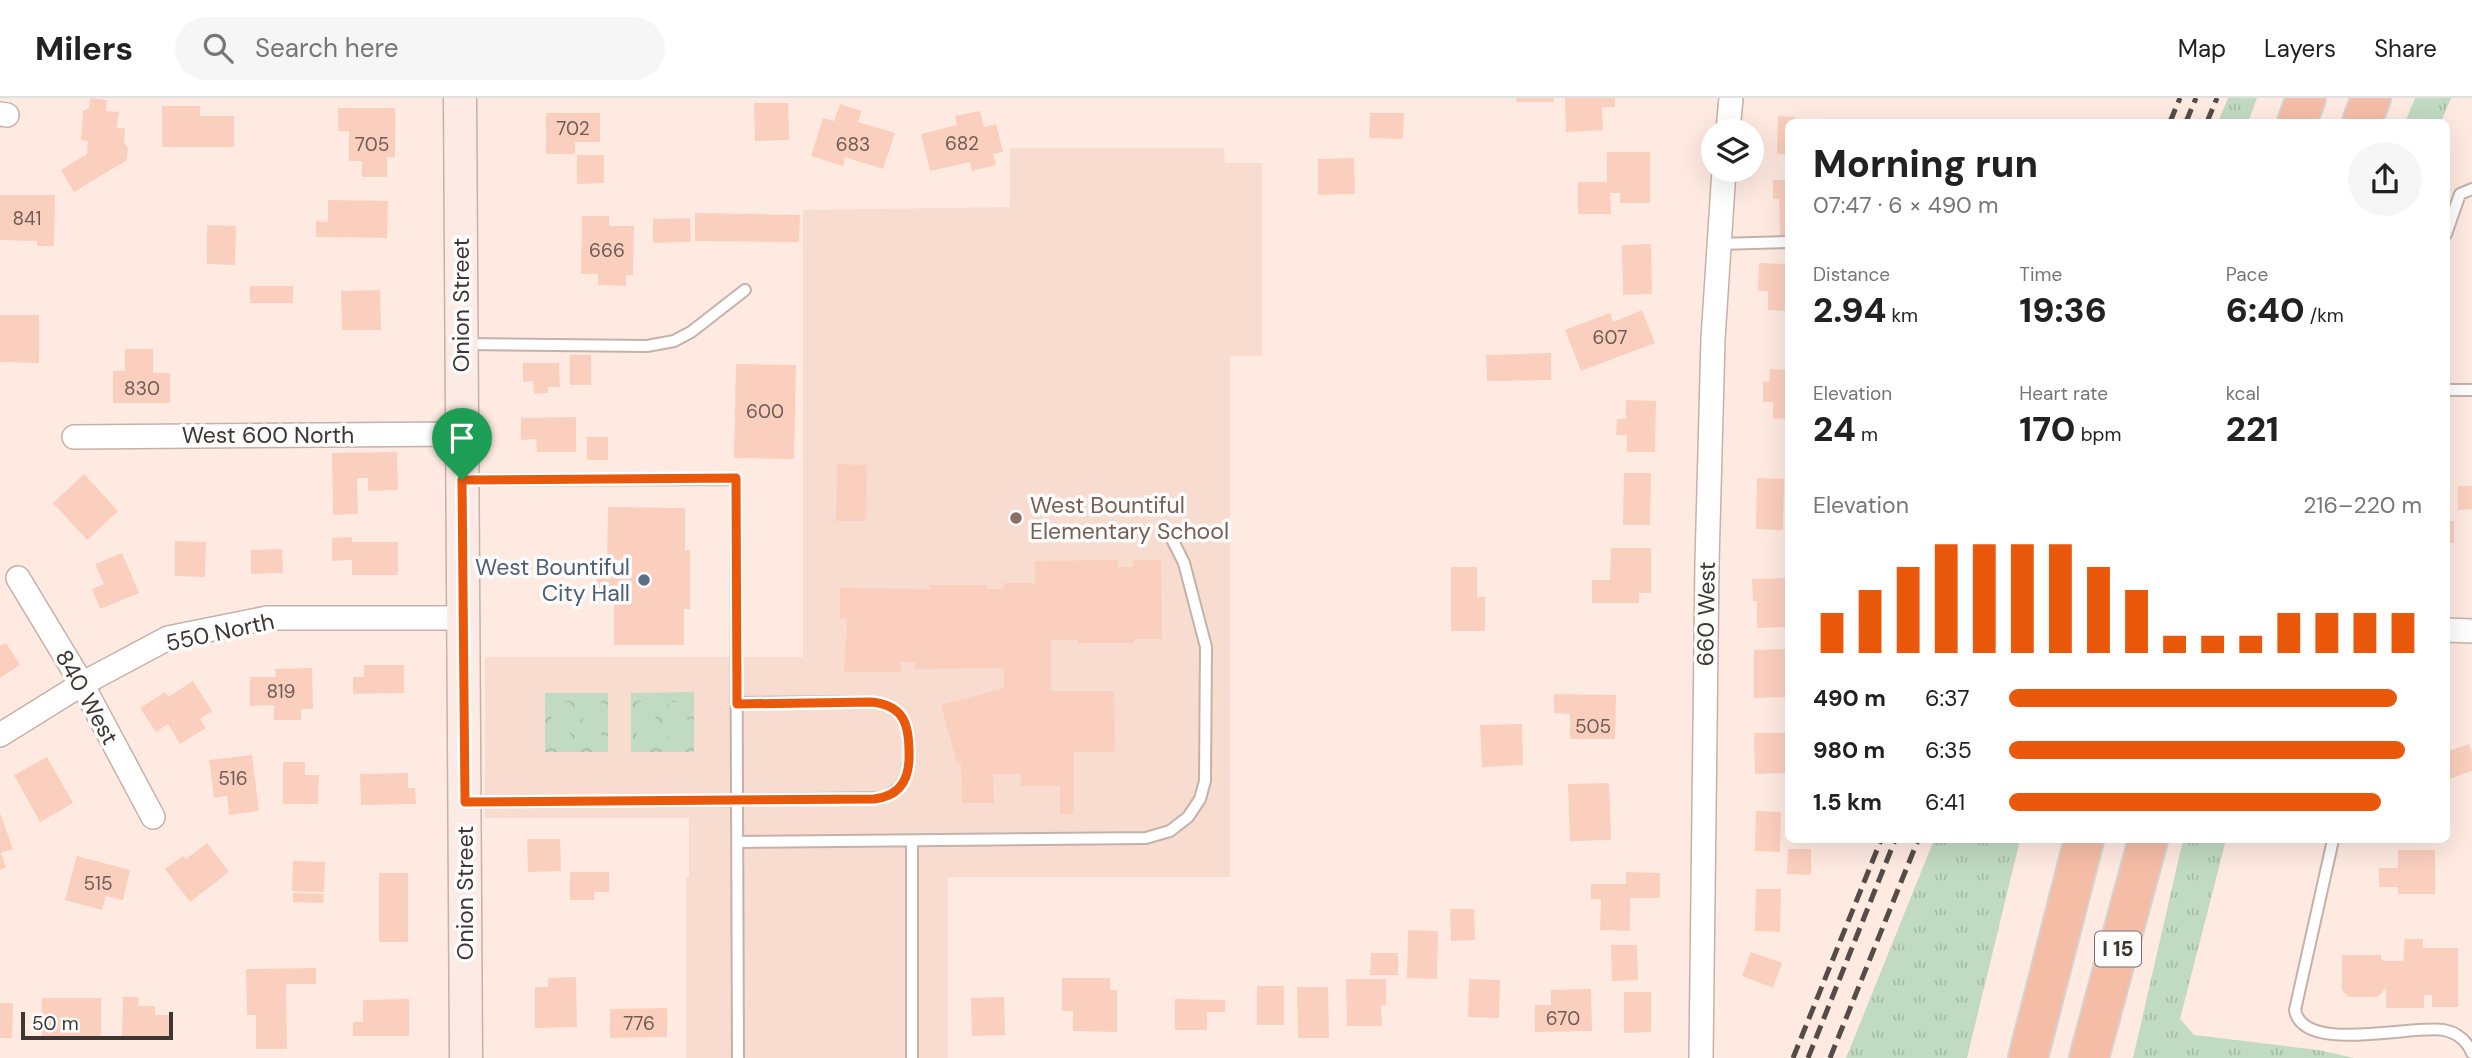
<!DOCTYPE html>
<meta charset="utf-8">
<style>
:root{--surface:#fff;--page:#f6f6f6;--text:#222;--muted:#767676;--line:#e0e0e0;--accent:#ea580c}
body{margin:0;font-family:"DM Sans",sans-serif;background:var(--page);color:var(--text);height:100vh;display:flex;flex-direction:column;font-size:26px;white-space:nowrap}
*{box-sizing:border-box;margin:0}
p{font-size:23px;color:var(--muted)}
.icon{flex:none;width:38px;height:38px;fill:none;stroke:currentColor;stroke-width:2;stroke-linecap:round;stroke-linejoin:round}
.map{position:relative;flex:1;overflow:hidden}
.side{position:absolute;left:1785px;top:21px;width:665px;height:724px;display:flex;flex-direction:column;background:var(--surface);border-radius:10px;box-shadow:0 7px 28px #0002}
.side>*{flex:none}
.fabs{position:absolute;left:1701px;top:21px;display:grid;gap:14px}
.fabs a{display:grid;place-items:center;width:63px;height:63px;border-radius:50%;background:var(--surface);box-shadow:0 7px 28px #0002;font-size:35px}
.scale{position:absolute;left:21px;bottom:18px;width:152px;box-sizing:border-box;padding-left:7px;border:4px solid #3e3633;border-top:0;font-size:19px;line-height:24px;white-space:nowrap;color:#3e3633;-webkit-text-stroke:5px #fcfcfc;paint-order:stroke}
.pin{position:absolute;display:grid;place-items:center;width:60px;height:60px;color:#fff;margin:-72px -30px;border-radius:50% 50% 50% 0;rotate:-45deg;box-shadow:0 0 7px #0007}
.pin .icon{rotate:45deg}
.round{display:grid;place-items:center;flex:none;width:74px;height:74px;border-radius:37px;background:var(--page)}
.headline{display:flex;align-items:center;justify-content:space-between;height:119px;padding:0 28px}
h1{font-size:38px;font-weight:800;line-height:52px}
.stats{display:grid;grid-template-columns:repeat(3,1fr);gap:10px;height:119px;padding:7px 28px}
.stats div{display:grid;align-content:center}
.stats b{font-size:35px;font-weight:800}
.stats small{font-size:19px;font-weight:400}
.stats p{font-size:19px}
.chart{height:196px;padding:14px 28px}
.chart p{display:flex;justify-content:space-between}
.chart svg{width:100%;height:126px;margin-top:7px;stroke:var(--accent);stroke-width:6}
ul{padding:0 28px;list-style:none;font-size:23px}
li{display:grid;grid-template-columns:112px 84px 1fr;align-items:center;height:52px}
li i{height:18px;border-radius:9px;background:var(--accent)}
header{display:flex;align-items:center;gap:42px;box-sizing:border-box;height:98px;padding:0 35px;background:var(--surface);border-bottom:2px solid var(--line)}
header strong{font-size:33px}
nav{display:flex;gap:38px;margin-inline-start:auto;font-size:24px}
.search{width:490px;height:63px;background:var(--page);display:flex;align-items:center;gap:18px;box-sizing:border-box;padding:0 24px;border-radius:38px;color:var(--muted);font-size:26px}
.map>svg:first-child{display:block}
.built{fill:#f9dcd0}
.grass{fill:url(#grass-tufts)}
.park{fill:url(#park-crowns)}
.garden{fill:#c1dac2}
.building{fill:#fbcfbe}
.lines{fill:none;stroke-linecap:round;stroke-linejoin:round}
.lane-casing{stroke:#c5b1a9;stroke-width:14}
.street-casing{stroke:#c5b1a9;stroke-width:26}
.secondary-casing{stroke:#c5b1a9;stroke-width:35}
.highway-casing{stroke:#d5d3d2;stroke-width:42}
.lane{stroke:#fff;stroke-width:10}
.street{stroke:#fff;stroke-width:23}
.secondary{stroke:#fcebe4;stroke-width:32}
.highway{stroke:#f6bda6;stroke-width:38}
.rail{stroke:#554c48;stroke-width:5;stroke-dasharray:14 7;stroke-linecap:butt}
.route-casing{stroke:#fff;stroke-width:14}
.route{stroke:#ea580c;stroke-width:9}
.education-dot{fill:#8d6e63;stroke:#fcfcfc;stroke-width:2.5}
.service-dot{fill:#5c6f8a;stroke:#fcfcfc;stroke-width:2.5}
.labels{text-anchor:middle;stroke-width:7;stroke-linejoin:round;paint-order:stroke}
.number-label{font-size:19px;fill:#6d5c56}
.shield{fill:#fcfcfc;stroke:#77716f;stroke-width:2}
.shield-label{font-size:21px;font-weight:bold;fill:#3e3633}
.street-label{font-size:23px;fill:#3e3633;stroke:#fcfcfc}
.education-label{font-size:23px;fill:#785e54;stroke:#fcfcfc;text-anchor:start}
.service-label{font-size:23px;fill:#4e5e75;stroke:#fcfcfc;text-anchor:end}
</style>
<header>
<strong>Milers</strong>
<div class="search"><svg class="icon" aria-label="search" viewBox="0 0 24 24"><circle cx="10" cy="10" r="6"/><path d="M15 15l6 6"/></svg>Search here</div>
<nav><a>Map</a><a>Layers</a><a>Share</a></nav>
</header>
<div class="map">
<svg width="2472" height="960" viewBox="0 0 2472 960">
<defs>
<pattern id="grass-tufts" width="24" height="20" patternUnits="userSpaceOnUse" patternTransform="scale(1.75)"><rect width="24" height="20" fill="#c1dac2"/><path d="M3 7l-1-3M5 7V3M7 7l1-3M15 17l-1-3M17 17v-4M19 17l1-3" fill="none" stroke="#a7bca7"/></pattern>
<pattern id="park-crowns" width="20" height="18" patternUnits="userSpaceOnUse" patternTransform="scale(1.75)"><rect width="20" height="18" fill="#c1dac2"/><path d="M2 6a3 3 0 1 1 6 0M12 15a3 3 0 1 1 6 0" fill="none" stroke="#a7bca7"/></pattern>
</defs>
<rect width="100%" height="100%" fill="#ffeae1"/>
<path class="built" d="M1010,50h214l1,15h37v193h-32v521h-282v181h-262v-180l3,-1v-59h-204v-161h318v-447l207,-3z"/>
<path class="grass" d="M2228,0h29l-9,24h-30z
M2415,0h36l-10,24h-36z
M1934,742h86l-53,218h-121z
M2183,742h43l-46,179 14,16 124,15 36,8h-221z"/>
<path class="park" d="M694,594v60h-63v-59z
M545,595h63v59h-63z"/>
<path class="garden" d="M570,604v41l-18,1 -1,-41z
M582,604h19v41h-18z
M637,604h18l1,41h-19z
M669,604h18l1,41h-19z"/>
<path class="building" d="M90,0l17,2 -1,11 13,1 -2,16h8l-1,14 4,7 -1,11 -53,32 -13,-22 26,-16 1,-13 -7,-1 2,-29 6,-3z
M1516,0h37l1,4h-37z
M1565,0h50v9h-13l1,23 -37,2z
M754,5h34l1,37 -34,1z
M840,6l22,7 -4,11 37,11 -12,36 -38,-12 -2,9 -32,-10 12,-38 11,3z
M162,8h38v10h34v31h-72z
M338,10h57v49h-8v20h-25v-16h-13v-30h-11z
M980,13l4,16 12,-3 7,28 -10,2 3,11 -24,6 -2,-9 -40,9 -9,-37 36,-9 -2,-9z
M546,15h54v29h-25v12h-29z
M1370,15h34l-1,26 -34,-1z
M1778,18l17,1v5h-7v32h-11z
M1607,54h43v51h-30v-10h-10l1,21h-33v-32h29z
M577,57h27v28l-27,1z
M1354,60l1,36 -37,1v-36z
M1773,82h15v55l-8,1 -1,-37h-6z
M0,97h55l-1,51h-17v-5l-37,-1z
M328,102l60,1 -1,37 -71,-1v-16l12,1z
M695,115l105,2 -1,27 -104,-1z
M582,118h27v10h25l-1,49h-7v11l-28,-1v-11h-17z
M690,120l1,24 -38,1v-24z
M207,127l29,1 -1,39 -28,-1z
M1651,146l1,50 -29,1 -1,-50z
M1759,165l29,1v47l-20,-1v-19h-10z
M250,188h43v17h-43z
M380,192l1,40h-39l-1,-39z
M1642,212l13,33 -74,28 -16,-41 45,-17 3,9z
M0,217h39v48l-39,-1z
M125,251h28v24h17v30h-57v-32h12z
M1551,255v27l-64,1 -1,-26z
M570,257h21v30h-21z
M523,265h36l1,24h-12v6l-14,1 -1,-13 -10,1z
M736,266l60,1 -2,94 -60,-1z
M1770,271l18,1v49l-15,-1v-16h-10v-21l6,1z
M1626,302l30,1 -1,51h-28v-17h-11l1,-16h9z
M576,319v35h-39l-1,-13 -15,1v-22z
M587,339h21v23h-21z
M397,354l1,38 -30,1v-13h-11l1,36 -25,1 -1,-62z
M837,366l30,1 -1,56h-30z
M1624,375h27l-1,52h-27z
M84,376l34,37 -31,29 -34,-37z
M1757,380l27,1 -1,51 -27,-1z
M2458,388h14v23l-14,1z
M608,409l77,1v42h5v59h-6v36h-70v-42h-8v-13h-9v-20h10z
M2446,423h8v22h-8z
M352,439v5h46v33h-46v-15l-20,1v-23z
M175,443l31,1 -1,35 -30,-1z
M1611,450h40v45h-12v10h-47v-23h18z
M282,451l1,24 -32,1v-24z
M122,455l17,40 -39,16 -8,-20 12,-5 -9,-20z
M1118,462v7h15v-7h28l1,79h-28v4h-56v-3h-27v51h63l1,61h-41v62h-14v-28h-39v-12h-28l1,29h-32l-1,-40 -4,1 -16,-59 63,-17v-20l-89,1v-7h-15l1,10h-57l3,-53h-7v-31l90,1v-4h57v4h17v-6h31v-22z
M1451,469h26v30h8v34h-34z
M1788,480v49l-31,1v-27h-4l-1,-22z
M6,545l14,22 -20,13v-32z
M1788,551v48l-34,1v-48z
M364,567h40v28l-51,1v-17h11z
M312,570l1,41h-12v11h-27v-15l-24,1v-29h26l-1,-8z
M193,583l19,30 -12,8 6,9 -26,16 -12,-20 -12,8 -16,-24 25,-16 3,5z
M1554,596l62,1 -1,44h-45v-25l-16,-1z
M1522,626l1,41 -41,2 -2,-42z
M1754,635h31l2,40 -32,1z
M2469,646l3,9v18l-26,9v-28z
M252,657l7,56 -30,4 -2,-19 -13,2 -5,-38z
M47,659l26,46 -33,19 -26,-47z
M283,664h22v13h14l-1,29h-35z
M408,675v15h7l1,16 -55,1 -1,-31z
M1609,685l2,57 -41,1 -2,-57z
M1756,713l25,1 -1,40 -25,-1z
M0,715l13,36 -12,4 5,15 -6,2z
M527,741h33l1,32 -33,1z
M207,745l22,29 -39,30 -25,-33 18,-13 3,3z
M1788,751h23v26l-24,-1z
M2398,752h37v44h-37v-7h-19v-19h19z
M77,758l53,14 -7,30 -17,-4 -4,14 -37,-10z
M293,763l32,1 -1,30 -32,-1z
M570,774h39v20h-15v8h-24z
M1626,774l34,1v25h-30v33l-30,-1 1,-31h-10v-15h35z
M379,775h29v69h-29z
M1756,791h25l-1,43 -25,-1z
M293,795l31,1 -1,9 -30,-1z
M1450,811h24l1,31 -24,1z
M1408,832l30,1 -1,48 -30,-1z
M2405,841h18v9h35v59h-26v-12h-8v13h-38v-20l-9,9h-29l-6,-7v-35h39v5l5,1h17z
M1611,847h26l1,35 -26,1z
M1751,854l31,11 -9,25 -31,-12z
M1371,855h27v22h-28z
M316,870v16h-30l1,65h-31v-34h-9l-1,-46z
M576,879l1,50 -42,1v-41h13v-9z
M1062,880h48v12h7v42l-44,-1v-20h-11z
M1346,881h40v26h-5l1,21h-35z
M1469,881l31,1 -1,38 -31,-1z
M1257,888h27v39h-27z
M1297,889h31l1,51h-31z
M1591,891l1,42 -57,1v-27h16v-15z
M1624,894h27v40l-27,1z
M123,899h16l-1,9h17v9h17v22l-50,-1z
M1004,899l1,38 -33,1 -1,-38z
M42,900h59v39l-59,-1z
M409,901v37h-56v-14h10v-22z
M1175,901l50,1v12h-18v18h-32z
M0,905h13l-1,35h-12z
M667,910v29l-57,1v-29z"/>
<g class="lines">
<g class="lane-casing">
<path id="lane" d="M2446,136l14,-40 12,-5
M1718,146l70,-2
M464,246l183,2 27,-5 17,-9 54,-42
M2446,292h26
M465,382l271,-1 1,321 -270,2
M737,605l134,-1c31,3 38,20 38,49 1,22 -4,39 -27,47l-145,2 1,258
M2333,742l-38,170c8,45 118,14 149,20 14,3 23,11 28,23
M912,743v217
M737,744l409,-4 24,-7 18,-14 12,-18 5,-18 1,-134 -22,-84 -13,-26"/>
</g>
<g class="street-casing">
<path id="street" d="M0,16l7,1
M1728,33l3,-33
M74,339l387,-3
M18,480l64,106 71,133
M2446,532l26,1
M0,637l82,-51 86,-46 99,-20h197
M1701,960l6,-495 6,-224 11,-169"/>
</g>
<g class="secondary-casing">
<path id="secondary" d="M460,0l6,960"/>
</g>
<g class="highway-casing">
<path id="highway" d="M2297,24l9,-24
M2362,24l9,-24
M2028,960l56,-218
M2089,960l59,-218"/>
</g>
<use href="#lane" class="lane"/>
<use href="#street" class="street"/>
<use href="#secondary" class="secondary"/>
<use href="#highway" class="highway"/>
<path class="rail" d="M2170,24l10,-24
M2186,24l10,-24
M2207,24l10,-24
M1793,960l88,-218
M1808,960l87,-218
M1830,960l88,-218"/>
</g>
<g class="lines">
<g class="route-casing">
<path id="route" d="M736,380l1,226 134,-2c32,3 38,21 38,50 1,25 -7,44 -35,47l-409,3 -3,-322z"/>
</g>
<use href="#route" class="route"/>
</g>
<circle class="education-dot" cx="1016" cy="420" r="7"/>
<circle class="service-dot" cx="644" cy="482" r="7"/>
<g class="labels">
<g class="number-label">
<text x="573" y="37">702</text>
<text x="962" y="52">682</text>
<text x="372" y="53">705</text>
<text x="853" y="53">683</text>
<text x="27" y="127">841</text>
<text x="607" y="159">666</text>
<text x="1610" y="246">607</text>
<text x="142" y="297">830</text>
<text x="765" y="320">600</text>
<text x="281" y="600">819</text>
<text x="1593" y="635">505</text>
<text x="233" y="687">516</text>
<text x="98" y="792">515</text>
<text x="1563" y="927">670</text>
<text x="639" y="932">776</text>
</g>
<rect class="shield" x="2095" y="833.5" width="46" height="35" rx="5"/>
<g class="shield-label">
<text x="2118" y="858">I 15</text>
</g>
<g class="street-label">
<text transform="translate(461 207) rotate(-90)" y="8">Onion Street</text>
<text x="268" y="345">West 600 North</text>
<text transform="translate(1706 516) rotate(-89)" y="8">660 West</text>
<text transform="translate(220 534) rotate(-12)" y="8">550 North</text>
<text transform="translate(87 599) rotate(61)" y="8">840 West</text>
<text transform="translate(465 795) rotate(-90)" y="8">Onion Street</text>
</g>
<g class="education-label">
<text x="1030" y="415">West Bountiful<tspan x="1030" dy="26">Elementary School</tspan></text>
</g>
<g class="service-label">
<text x="630" y="477">West Bountiful<tspan x="630" dy="26">City Hall</tspan></text>
</g>
</g>
</svg>
<div class="fabs">
<a><svg class="icon" aria-label="layers" viewBox="0 0 24 24"><path d="M12 4l9 5-9 5-9-5zM3 14l9 5 9-5"/></svg></a>
</div>
<div class="scale">50 m</div>
<div class="pin" style="left:462px;top:382px;background:#1e9e55"><svg class="icon" aria-label="arrive" viewBox="0 0 24 24"><path d="M6 21V4h12l-3 4 3 4H6"/></svg></div>
<section class="side">
<div class="headline"><div><h1>Morning run</h1><p>07:47 · 6 × 490 m</p></div><a class="round"><svg class="icon" aria-label="share" viewBox="0 0 24 24"><path d="M12 15V3M7 8l5-5 5 5M5 13v7h14v-7"/></svg></a></div>
<div class="stats">
<div><p>Distance</p><b>2.94<small> km</small></b></div>
<div><p>Time</p><b>19:36</b></div>
<div><p>Pace</p><b>6:40<small> /km</small></b></div>
</div>
<div class="stats">
<div><p>Elevation</p><b>24<small> m</small></b></div>
<div><p>Heart rate</p><b>170<small> bpm</small></b></div>
<div><p>kcal</p><b>221</b></div>
</div>
<div class="chart"><p><span>Elevation</span>216–220 m</p>
<svg viewBox="0 0 160 44" preserveAspectRatio="none"><path d="M5 44V30M15 44V22M25 44V14M35 44V6M45 44V6M55 44V6M65 44V6M75 44V14M85 44V22M95 44V38M105 44V38M115 44V38M125 44V30M135 44V30M145 44V30M155 44V30"/></svg>
</div>
<ul>
<li><b>490 m</b>6:37<i style="width:94%"></i></li>
<li><b>980 m</b>6:35<i style="width:96%"></i></li>
<li><b>1.5 km</b>6:41<i style="width:90%"></i></li>
</ul>
</section>
</div>
